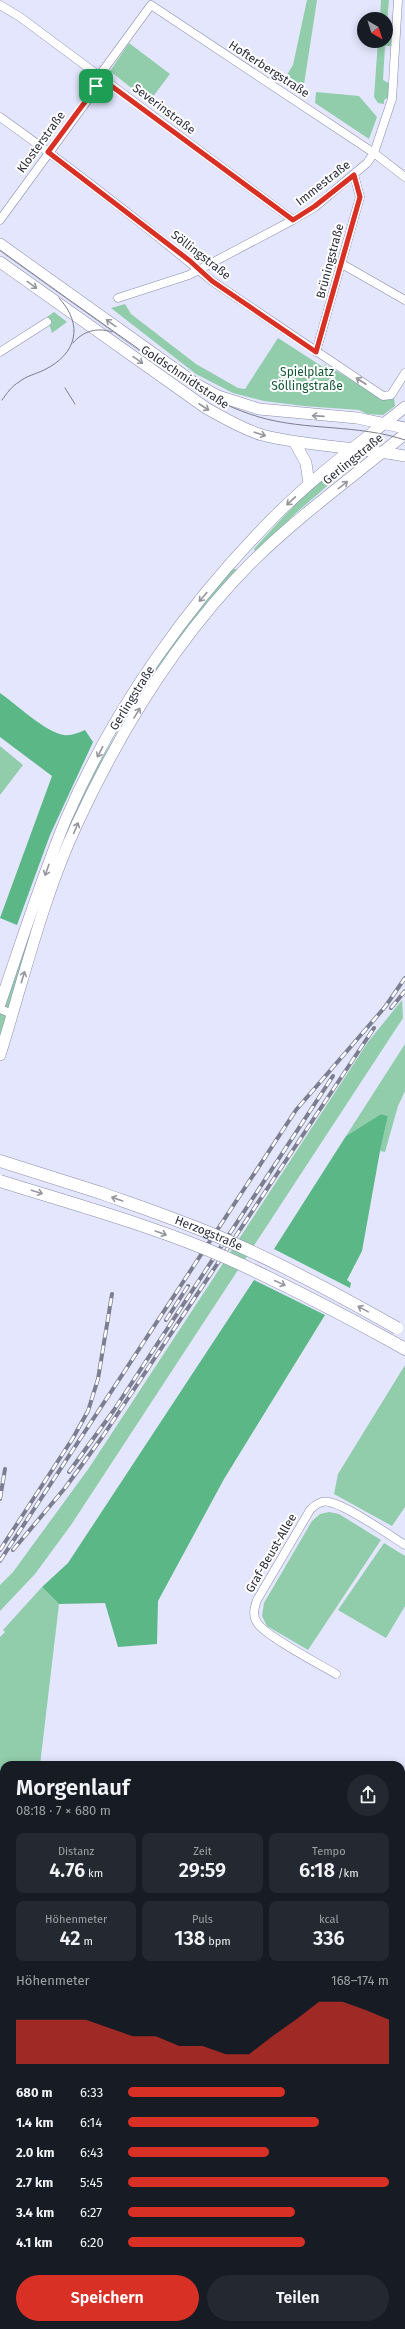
<!DOCTYPE html>
<html lang="de">
<meta charset="utf-8">
<style>
:root{--surface:#171b24;--page:#242831;--text:#f1f3f6;--muted:#9ea1a6;--accent:#d93025}
body{margin:0;font-family:"Fira Sans",sans-serif;background:var(--page);color:var(--text);height:100vh;display:flex;flex-direction:column;font-size:15px;white-space:nowrap}
*{box-sizing:border-box;margin:0}
p{font-size:13px;color:var(--muted)}
.icon{flex:none;width:22px;height:22px;fill:none;stroke:currentColor;stroke-width:2;stroke-linecap:round;stroke-linejoin:round}
.map{position:relative;flex:1;overflow:hidden}
.side{position:absolute;left:0px;top:1761px;width:405px;height:568px;display:flex;flex-direction:column;background:var(--surface);border-radius:12px 12px 0 0;box-shadow:0 2px 10px #0003}
.side>*{flex:none}
.needle{width:26px;rotate:141deg}
.fabs{position:absolute;left:357px;top:12px;display:grid;gap:8px}
.fabs a{display:grid;place-items:center;width:36px;height:36px;border-radius:50%;background:var(--surface);box-shadow:0 2px 10px #0003;font-size:20px}
.pin{position:absolute;display:grid;place-items:center;width:34px;height:34px;color:#fff;margin:-17px;border-radius:8px;box-shadow:0 2px 6px #0006}
.round{display:grid;place-items:center;flex:none;width:42px;height:42px;border-radius:21px;background:var(--page)}
.head{display:flex;align-items:center;justify-content:space-between;height:68px;padding:0 16px}
h1{font-size:22px;font-weight:600;line-height:30px}
.figures{display:grid;grid-template-columns:repeat(3,1fr);gap:6px;height:68px;padding:4px 16px}
.figures div{display:grid;align-content:center;border-radius:8px;background:var(--page);text-align:center}
.figures b{font-size:20px;font-weight:600}
.figures small{font-size:11px;font-weight:400}
.figures p{font-size:11px}
.chart{height:112px;padding:8px 16px}
.chart p{display:flex;justify-content:space-between}
.chart svg{width:100%;height:72px;margin-top:4px;fill:var(--accent);opacity:.7}
.primary-button{display:flex;gap:8px;margin-top:auto;padding:8px 16px}
.primary-button a{flex:1;height:46px;border-radius:24px;background:var(--accent);color:#fff;font-size:16px;font-weight:600;line-height:46px;text-align:center}
.primary-button a+a{background:var(--page);color:var(--text)}
ul{padding:0 16px;list-style:none;font-size:13px}
li{display:grid;grid-template-columns:64px 48px 1fr;align-items:center;height:30px}
li i{height:10px;border-radius:5px;background:var(--accent)}
.map>svg:first-child{display:block}
.green{fill:#91cdaa}
.forest{fill:#5bb786}
.lines{fill:none;stroke-linecap:round;stroke-linejoin:round}
.stream{stroke:#58b584;stroke-width:2.5}
.street-casing{stroke:#898dae;stroke-width:9}
.secondary-casing{stroke:#898dae;stroke-width:12}
.primary-casing{stroke:#898dae;stroke-width:13}
.street{stroke:#fff;stroke-width:8}
.secondary{stroke:#fff;stroke-width:11}
.primary{stroke:#fff;stroke-width:12}
.tram{stroke:#7c7e8f;stroke-width:1}
.rail-casing{stroke:#7c7e8f;stroke-width:4}
.rail{stroke:#fff;stroke-width:2.5;stroke-dasharray:8;stroke-linecap:butt}
.primary-bridge-casing{stroke:#898dae;stroke-width:13;stroke-linecap:butt}
.primary-bridge{stroke:#fff;stroke-width:12}
.oneway{stroke:#96969e}
.route-casing{stroke:#fff;stroke-width:8}
.route{stroke:#d93025;stroke-width:5}
.labels{text-anchor:middle;stroke-width:4;stroke-linejoin:round;paint-order:stroke}
.street-label{font-size:12px;fill:#2d2e3c;stroke:#fff}
.park-label{font-size:12px;fill:#115838;stroke:#fff}
</style>
<div class="map">
<svg width="405" height="2329" viewBox="0 0 405 2329">
<rect width="100%" height="100%" fill="#e3e6fc"/>
<path class="green" d="M307,0h10l-14,91 -20,-10 10,-16z
M381,0h8l-3,34 7,1 -1,11h-7l-2,34 7,4 -1,13 -5,3v4l-6,-1 -4,-6 4,-56h8v-22h-6z
M129,43l41,31 -21,28 -39,-31z
M316,92l43,4 18,21 -8,22 -54,-36z
M125,304l6,10 65,50 42,24 7,1 33,-51 45,29 2,-3 59,36 10,-2 1,8 -12,9 -16,-1 -8,-4 -55,-4 -40,-5 -31,-8 -37,-19 -85,-66z
M54,312l13,10 -15,11 -5,-16z
M339,464l10,3 -53,46 -40,39 -2,-3c27,-30 54,-59 85,-85z
M232,569h6l-27,32 -138,221 -73,233v-50l35,-99 36,-86 27,-55 61,-102 48,-65z
M0,746l23,19 -23,30z
M402,1000l1,18 -332,507 -36,49 -35,37v-26l13,-13 76,-104 279,-426z
M405,1044v47l-7,15 -13,46 -5,-1 8,-35 -7,-2 -35,22z
M405,1365v142l-13,19 -58,-32 4,-20z
M329,1512l10,2 42,26 -73,110 -41,-24 -5,-10 2,-13 48,-82 8,-7z
M384,1543l21,13v50l-19,32 -48,-28z
M42,1587l17,17 -19,161h-36v165l-4,6v-299l5,-5 -2,-2z"/>
<path class="forest" d="M0,693c16,11 45,39 64,42 7,1 14,-2 21,-5l8,12 -43,93 -33,90 -17,-7 52,-142 -52,-39z
M381,1114l7,2 -8,35 -18,100 -15,29 4,3 -1,5 -76,-39 72,-113z
M254,1280l71,35 -101,164 -66,122 -1,43 -39,3 -13,-44 -46,1 -17,-17 26,-24z
M401,1898h4v378l-4,6z
M4,1930v395h368l-3,4h-369v-393z"/>
<g class="lines">
<path class="stream" d="M401,1912l4,1"/>
<g class="street-casing">
<path id="street" d="M0,5l20,12 273,203
M99,76l52,-71 223,148 31,24
M0,117c73,52 143,107 212,164l171,115 8,-1 14,-22
M0,220l103,-141
M342,264l63,36
M118,298l71,-23 104,-55 22,-13 52,-44 7,-10 18,-54 6,-99
M0,352l47,-30
M316,352l44,-155 -6,-22
M0,1009l12,5
M336,1674c-17,-10 -68,-37 -78,-50 -6,-8 -4,-15 -1,-24l53,-90c5,-5 11,-10 19,-8 17,3 59,32 76,43"/>
</g>
<g class="secondary-casing">
<path id="secondary" d="M0,244l196,140 22,12 41,13 98,9 48,10
M0,262l206,146c18,10 36,21 56,27 47,12 96,12 143,21
M294,441l12,22 3,21
M0,1004c21,-61 41,-125 66,-185 48,-111 123,-217 209,-303 40,-40 85,-73 130,-109
M0,1055c24,-77 43,-158 77,-231 44,-95 102,-189 176,-263 47,-46 101,-85 152,-127"/>
</g>
<g class="primary-casing">
<path id="primary" d="M0,1161l101,32
M389,1340l16,9"/>
</g>
<use href="#street" class="street"/>
<use href="#secondary" class="secondary"/>
<use href="#primary" class="primary"/>
<path class="tram" d="M0,250c44,32 89,64 133,95 41,29 78,58 126,72 48,14 98,7 146,23
M73,343c10,-12 24,-16 39,-11
M65,388l10,16
M2,400c5,-7 10,-14 17,-18 7,-6 17,-8 25,-12 33,-16 40,-45 15,-72"/>
<g class="rail-casing">
<path id="rail" d="M391,1008l14,-17
M166,1320l22,-34
M69,1472l45,-62 219,-334
M0,1499l5,-30
M0,1550l73,-112 15,-27 10,-32 14,-85
M13,1550l52,-62 38,-52 271,-408
M0,1561l296,-451 89,-103 20,-29"/>
</g>
<use href="#rail" class="rail"/>
<g class="primary-bridge-casing">
<g id="primary-bridge">
<path d="M0,1181c76,24 154,45 227,77 55,25 109,53 162,82"/>
<path id="s1" d="M101,1193c45,16 90,31 134,51 56,25 109,54 162,84"/>
</g>
</g>
<use href="#primary-bridge" class="primary-bridge"/>
</g>
<defs><path id="oneway-shaft" d="M-6 0H5M1.5-3L5.5 0L1.5 3" fill="none" stroke-width="1.6" stroke-linecap="round" stroke-linejoin="round"/></defs>
<g class="oneway">
<use href="#oneway-shaft" transform="translate(32 285) rotate(36)"/>
<use href="#oneway-shaft" transform="translate(111 323) rotate(-144)"/>
<use href="#oneway-shaft" transform="translate(138 360) rotate(35)"/>
<use href="#oneway-shaft" transform="translate(361 381) rotate(-147)"/>
<use href="#oneway-shaft" transform="translate(204 407) rotate(33)"/>
<use href="#oneway-shaft" transform="translate(318 416) rotate(-176)"/>
<use href="#oneway-shaft" transform="translate(260 434) rotate(18)"/>
<use href="#oneway-shaft" transform="translate(343 485) rotate(-38)"/>
<use href="#oneway-shaft" transform="translate(291 501) rotate(137)"/>
<use href="#oneway-shaft" transform="translate(203 597) rotate(130)"/>
<use href="#oneway-shaft" transform="translate(137 713) rotate(-59)"/>
<use href="#oneway-shaft" transform="translate(100 752) rotate(117)"/>
<use href="#oneway-shaft" transform="translate(76 828) rotate(-67)"/>
<use href="#oneway-shaft" transform="translate(47 870) rotate(109)"/>
<use href="#oneway-shaft" transform="translate(23 977) rotate(-73)"/>
<use href="#oneway-shaft" transform="translate(37 1192) rotate(17)"/>
<use href="#oneway-shaft" transform="translate(117 1199) rotate(-161)"/>
<use href="#oneway-shaft" transform="translate(161 1233) rotate(20)"/>
<use href="#oneway-shaft" transform="translate(280 1283) rotate(25)"/>
<use href="#oneway-shaft" transform="translate(363 1309) rotate(-151)"/>
</g>
<g class="lines">
<g class="route-casing">
<path id="route" d="M102,79l191,141 22,-14 39,-31 6,22 -44,155 -104,-71 -22,-20 -142,-109z"/>
</g>
<use href="#route" class="route"/>
</g>
<g class="labels">
<g class="street-label">
<text transform="translate(269 69) rotate(33)" y="4">Hofterbergstraße</text>
<text transform="translate(164 109) rotate(37)" y="4">Severinstraße</text>
<text transform="translate(41 142) rotate(-54)" y="4">Klosterstraße</text>
<text transform="translate(323 183) rotate(-38)" y="4">Immestraße</text>
<text transform="translate(201 255) rotate(38)" y="4">Söllingstraße</text>
<text transform="translate(330 261) rotate(-75)" y="4">Brüningstraße</text>
<text transform="translate(185 377) rotate(34)" y="4">Goldschmidtstraße</text>
<text transform="translate(353 459) rotate(-39)" y="4">Gerlingstraße</text>
<text transform="translate(132 698) rotate(-58)" y="4">Gerlingstraße</text>
<text dy="4" stroke="none"><textPath href="#s1" startOffset="115">Herzogstraße</textPath></text>
<text transform="translate(271 1553) rotate(-60)" y="4">Graf-Beust-Allee</text>
</g>
<g class="park-label">
<text x="307" y="376">Spielplatz<tspan x="307" dy="14">Söllingstraße</tspan></text>
</g>
</g>
</svg>
<div class="fabs">
<a><svg class="needle" viewBox="-14 -14 28 28"><path d="M0-13l5 13h-10z" fill="#e53935"/><path d="M0 13l5-13h-10z" fill="#9ea1a6"/></svg></a>
</div>
<div class="pin" style="left:96px;top:86px;background:#1e9e55"><svg class="icon" aria-label="arrive" viewBox="0 0 24 24"><path d="M6 21V4h12l-3 4 3 4H6"/></svg></div>
<section class="side">
<div class="head"><div><h1>Morgenlauf</h1><p>08:18 · 7 × 680 m</p></div><a class="round"><svg class="icon" aria-label="share" viewBox="0 0 24 24"><path d="M12 15V3M7 8l5-5 5 5M5 13v7h14v-7"/></svg></a></div>
<div class="figures">
<div><p>Distanz</p><b>4.76<small> km</small></b></div>
<div><p>Zeit</p><b>29:59</b></div>
<div><p>Tempo</p><b>6:18<small> /km</small></b></div>
</div>
<div class="figures">
<div><p>Höhenmeter</p><b>42<small> m</small></b></div>
<div><p>Puls</p><b>138<small> bpm</small></b></div>
<div><p>kcal</p><b>336</b></div>
</div>
<div class="chart"><p><span>Höhenmeter</span>168–174 m</p>
<svg viewBox="0 0 160 44" preserveAspectRatio="none"><path d="M0 44V17L10 17L20 17L30 17L40 22L50 27L60 27L70 33L80 33L90 38L100 38L110 27L120 17L130 6L140 6L150 11L160 17V44z"/></svg>
</div>
<ul>
<li><b>680 m</b>6:33<i style="width:60%"></i></li>
<li><b>1.4 km</b>6:14<i style="width:73%"></i></li>
<li><b>2.0 km</b>6:43<i style="width:54%"></i></li>
<li><b>2.7 km</b>5:45<i style="width:100%"></i></li>
<li><b>3.4 km</b>6:27<i style="width:64%"></i></li>
<li><b>4.1 km</b>6:20<i style="width:68%"></i></li>
</ul>
<div class="primary-button"><a>Speichern</a><a>Teilen</a></div>
</section>
</div>
